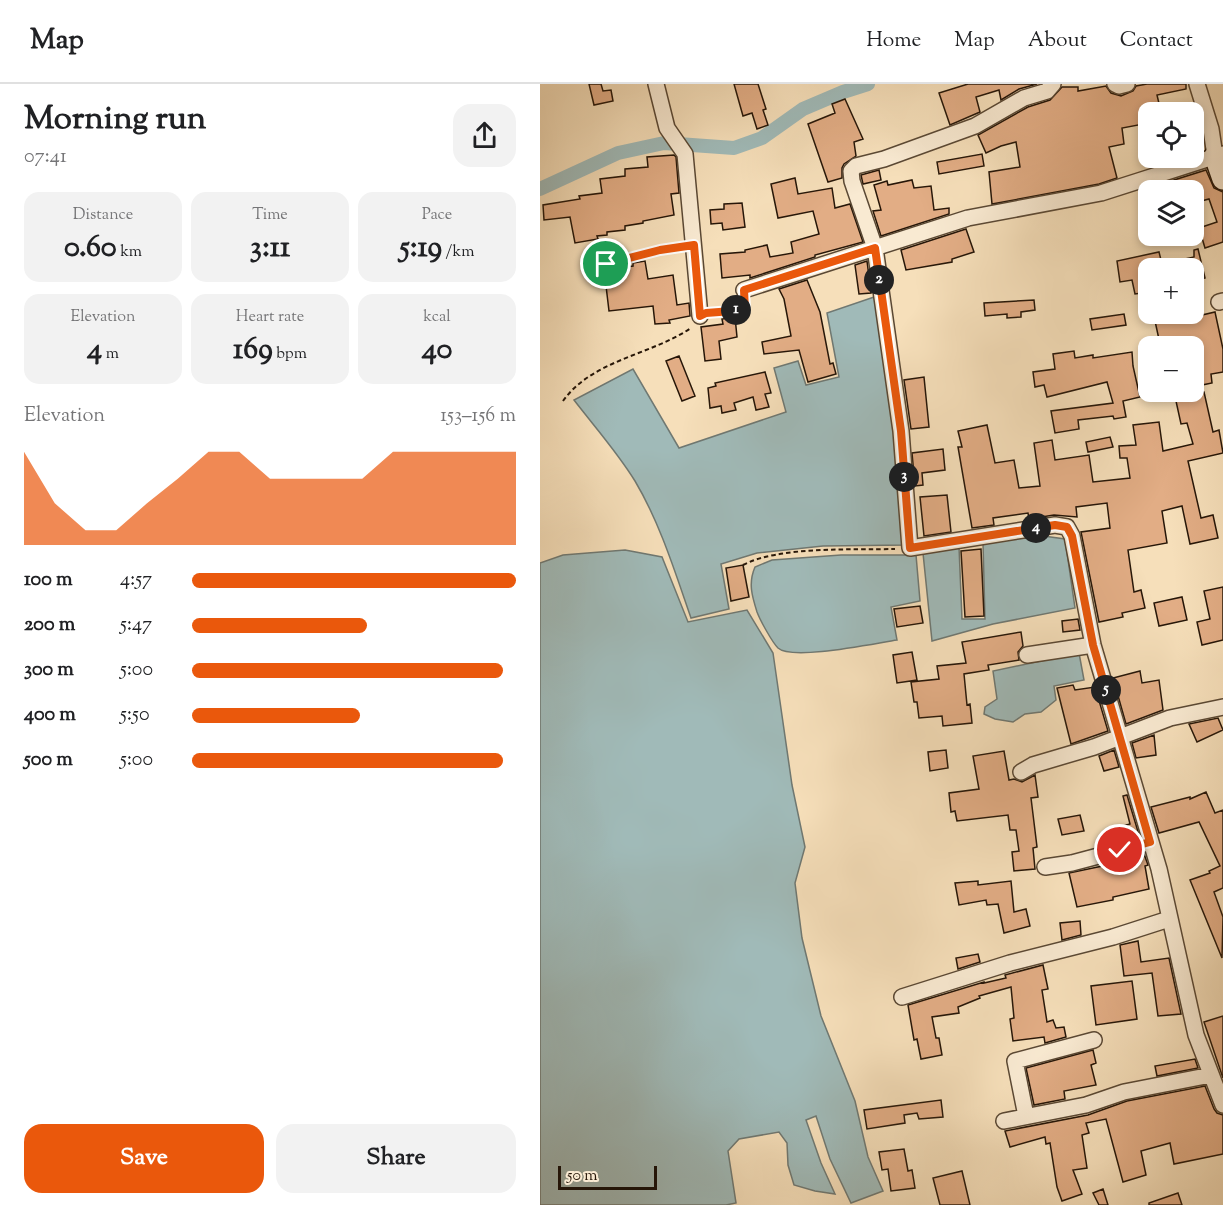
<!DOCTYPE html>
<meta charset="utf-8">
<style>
:root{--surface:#fff;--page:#f2f2f2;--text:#202124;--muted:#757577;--line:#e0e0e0;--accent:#ea580c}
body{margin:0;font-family:"Sorts Mill Goudy",serif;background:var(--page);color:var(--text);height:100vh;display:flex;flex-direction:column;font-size:22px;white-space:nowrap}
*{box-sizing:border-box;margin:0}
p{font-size:20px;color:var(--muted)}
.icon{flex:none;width:33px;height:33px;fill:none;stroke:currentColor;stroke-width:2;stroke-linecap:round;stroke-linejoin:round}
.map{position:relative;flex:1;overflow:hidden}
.drawer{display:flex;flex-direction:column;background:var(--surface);width:540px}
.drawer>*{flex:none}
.tools{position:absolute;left:598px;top:18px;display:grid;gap:12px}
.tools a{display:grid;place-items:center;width:66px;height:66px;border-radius:12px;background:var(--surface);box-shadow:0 3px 9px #0003;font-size:30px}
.scale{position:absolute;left:18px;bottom:15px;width:99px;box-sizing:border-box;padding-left:6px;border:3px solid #261608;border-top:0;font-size:16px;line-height:21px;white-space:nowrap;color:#261608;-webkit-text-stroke:4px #f9ead2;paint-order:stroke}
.pin{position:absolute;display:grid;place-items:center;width:51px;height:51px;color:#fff;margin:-26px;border:3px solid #fff;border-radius:50%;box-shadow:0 2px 6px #0007}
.km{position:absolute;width:30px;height:30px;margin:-15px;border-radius:50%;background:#222;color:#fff;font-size:16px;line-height:30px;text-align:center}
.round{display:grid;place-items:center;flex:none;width:63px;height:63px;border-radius:18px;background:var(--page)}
.head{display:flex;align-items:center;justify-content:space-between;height:102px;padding:0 24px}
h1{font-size:33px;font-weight:700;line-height:45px}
.stats{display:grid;grid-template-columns:repeat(3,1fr);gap:9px;height:102px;padding:6px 24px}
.stats div{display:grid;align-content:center;border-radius:15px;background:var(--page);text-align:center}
.stats b{font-size:30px;font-weight:700}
.stats small{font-size:16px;font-weight:400}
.stats p{font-size:16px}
.chart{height:168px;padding:12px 24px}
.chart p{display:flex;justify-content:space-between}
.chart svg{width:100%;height:108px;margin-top:6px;fill:var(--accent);opacity:.7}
.button{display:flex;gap:12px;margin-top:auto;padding:12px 24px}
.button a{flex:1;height:69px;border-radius:18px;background:var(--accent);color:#fff;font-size:24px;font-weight:700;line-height:69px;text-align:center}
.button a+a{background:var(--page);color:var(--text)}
ul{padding:0 24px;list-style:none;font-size:20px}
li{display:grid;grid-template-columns:96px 72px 1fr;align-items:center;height:45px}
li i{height:15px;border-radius:8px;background:var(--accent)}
header{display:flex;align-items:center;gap:36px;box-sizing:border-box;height:84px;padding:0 30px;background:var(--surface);border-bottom:2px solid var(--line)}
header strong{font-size:28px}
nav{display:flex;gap:33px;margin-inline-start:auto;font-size:21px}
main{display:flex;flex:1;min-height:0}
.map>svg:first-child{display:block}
.water{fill:#a0bab8;stroke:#6f7872;stroke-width:1.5}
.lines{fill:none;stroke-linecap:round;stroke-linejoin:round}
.canal{stroke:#a0bab8;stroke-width:14}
.building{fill:#e2ad85;stroke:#261608;stroke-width:1.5}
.street-casing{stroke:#5a4834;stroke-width:18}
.secondary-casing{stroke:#261608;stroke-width:24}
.path{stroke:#261608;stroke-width:2;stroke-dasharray:4.5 3;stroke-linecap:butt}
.street{stroke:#f9ead2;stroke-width:15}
.secondary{stroke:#f9ead2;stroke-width:21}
.route-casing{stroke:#fff;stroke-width:12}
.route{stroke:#ea580c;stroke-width:8}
</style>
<header>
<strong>Map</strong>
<nav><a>Home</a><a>Map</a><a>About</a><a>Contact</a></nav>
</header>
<main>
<section class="drawer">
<div class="head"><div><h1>Morning run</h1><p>07:41</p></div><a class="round"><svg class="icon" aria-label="share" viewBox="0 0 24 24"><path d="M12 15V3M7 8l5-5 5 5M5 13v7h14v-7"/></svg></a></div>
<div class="stats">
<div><p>Distance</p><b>0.60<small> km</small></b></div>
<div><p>Time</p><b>3:11</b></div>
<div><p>Pace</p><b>5:19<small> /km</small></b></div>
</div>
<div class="stats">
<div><p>Elevation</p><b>4<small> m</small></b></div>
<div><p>Heart rate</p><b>169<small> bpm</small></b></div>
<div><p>kcal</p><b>40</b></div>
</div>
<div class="chart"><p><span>Elevation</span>153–156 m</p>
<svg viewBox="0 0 160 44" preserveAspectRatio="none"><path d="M0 44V6L10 27L20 38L30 38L40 27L50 17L60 6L70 6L80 17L90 17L100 17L110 17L120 6L130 6L140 6L150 6L160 6V44z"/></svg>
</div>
<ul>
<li><b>100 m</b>4:57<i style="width:100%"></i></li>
<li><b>200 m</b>5:47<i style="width:54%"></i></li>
<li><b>300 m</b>5:00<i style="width:96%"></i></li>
<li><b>400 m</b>5:50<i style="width:52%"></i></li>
<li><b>500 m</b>5:00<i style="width:96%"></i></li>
</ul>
<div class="button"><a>Save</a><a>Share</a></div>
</section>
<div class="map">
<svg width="683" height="1121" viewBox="0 0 683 1121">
<rect width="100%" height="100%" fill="#f6dfba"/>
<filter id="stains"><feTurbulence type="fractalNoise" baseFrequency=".00333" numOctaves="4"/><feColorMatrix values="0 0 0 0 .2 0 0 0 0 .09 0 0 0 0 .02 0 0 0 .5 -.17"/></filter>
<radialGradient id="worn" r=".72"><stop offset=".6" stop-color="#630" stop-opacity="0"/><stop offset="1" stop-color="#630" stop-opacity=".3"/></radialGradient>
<path class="water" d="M337,212l16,109 13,140 -83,1 -66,7 -36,11 8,45 -38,9c-16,-46 -31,-95 -56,-137 -17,-28 -41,-55 -61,-81l59,-31 46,79 107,-36 -12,-44 24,-7 8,24 33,-8 -12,-64z
M496,451l29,4 10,69 -82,16 -61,17 -9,-88 36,-6 3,72h23l-2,-76z
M85,466l37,7 26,65 59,-12 26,43 19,132 13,62 -10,36 7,55 19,78 34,85 13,56 15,34 -32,12 -21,-44 -14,-43 -10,4 15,43 14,31 -20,-3 -21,-6 -6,-20 -1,-22 -8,-11 -40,7 -11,12 8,52 -10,2h-186v-642l23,-8z
M301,471h75l4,46 -29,6 6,33c-21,3 -105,21 -119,8 -6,-6 -18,-28 -21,-36 -5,-16 -9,-29 -2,-45l17,-7z
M539,569l5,27 -30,6 2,14 -15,12 -16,2 -12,8 -18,-3 -11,-5 1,-7 12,-8 -4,-28z"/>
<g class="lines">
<path class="canal" d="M0,105l78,-36 46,-10 70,5 28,-10 41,-29 40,-17 25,-8"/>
</g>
<path class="building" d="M49,0h12l2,7 8,-1 2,11 -19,4z
M194,0h24l8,25 -3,1 5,15 -11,4 -5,-16 -9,3z
M428,0h69l-18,5 -18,11 -2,-10 -23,7 4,15 -30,13 -11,-32z
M607,0h39v5l-29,6 4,17h-12v11l-27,5 2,16 -15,3 8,31 -18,6 -107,20 -3,-32 31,-5 -4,-25 -15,4 -15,7 -8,-18 50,-28 22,-7 12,-13h16v4l28,-5 5,7 10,3 12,-5 3,-5z
M305,15l18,40 -9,3 2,14 -12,8 -2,4v10l-14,4 -20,-58 27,-11 -3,-9z
M442,70l2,12 -45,8 -2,-12z
M134,71l2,2 3,36 -8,1 3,21 -31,6v2l-18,3v4l-18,2v3l-10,1 1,3 -23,4 -5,-26 -26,3 -1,-15 37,-6 -1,-3 23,-3 -2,-14 25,-3v-7l23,-2 -1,-10z
M339,86l2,10 -18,4 -2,-9z
M666,86l8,18 9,4v50l-18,6 -6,-20 18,-6 -8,-23 -15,4v-16l-11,3h-23l-2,-5z
M255,94l3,16 34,-6 3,20 15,-4 13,38 -48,13v2l-65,21v-3l-28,3 -2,-24 25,-2v-2l22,-5 3,12 23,-4 -2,-11 28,-8 -6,-23 -35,7 -7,-34z
M372,96l2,8 17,-2 3,24 15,-2v6l-68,22 -8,-25 8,-1 -7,-25 13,-4 1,4z
M202,119l3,24 -22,3 -1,-7 -11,1 -1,-14 14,-1v-5z
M426,145l8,23 -22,7v3l-46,8 -5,-20z
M658,165l7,29 -11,3v-13h-45v24l-14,2 -3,-14 -12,2 -3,-21 42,-9 4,16 -1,-4 32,-7v-7z
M105,177l3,18 25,-4 4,30 12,-2 1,13 -21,4 1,3 -15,1 -2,-18 -44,5 -5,-42 29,-3v-3z
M327,177l4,32 -12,1 -4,-29z
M267,196l13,32 10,52 3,-1 3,11 -28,8 -9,-32 -35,4 -2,-12 29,-6 -7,-37 -5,-10z
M494,216l1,10 -14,2v5l-14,1v-4l-22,2 -1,-13z
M675,228l8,37v23l-12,2 1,9 -10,2 -11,-48 -31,7 -5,-23 29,-6 1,4z
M584,230l2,11 -34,5 -2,-11z
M195,233l2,20 -18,4 2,18 -16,2 -4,-34 22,-3 -1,-5z
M534,267l1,7 18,-3v3l39,-6 1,14 7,31 -17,4 3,16 -12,2 -1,-3 -35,4 1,9 -24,4 -4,-22 62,-8 -6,-21 -60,15 -3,-12 -9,2 -2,-15 22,-3 -2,-15z
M139,272l16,40 -13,5 -16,-40z
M225,288l6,21 -6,1 4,13 -13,3 -3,-13 -19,6 2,7 -14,3 -1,-7 -11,2 -2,-20 8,-2 -1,-3z
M384,293l5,50 -18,2 -7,-49z
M634,308h30l9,40 6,-2 4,23 -35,8 13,57 12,-3 5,23 -28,6 -8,-38 -20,5 5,32 -39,7 6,42 7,-2 4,18 -23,5 1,4 -24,5 -18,-90 29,-4 -3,-25 -31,4 1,10 -23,-2 -25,4 -1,-6 -35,5 1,7 -22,3 -14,-81h4l-4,-16 29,-6 8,38 19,-3 5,28 21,-2 -6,-43 18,-3 3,20 34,-5 4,27 37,-4 -3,-20h-7l-1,-12 17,-1 -3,-20 26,-3 4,29 30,-7 -6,-21 -6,1z
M570,353l3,10 -25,5 -2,-10z
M403,365l2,21 -23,3 1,12 -8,1 -3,-33z
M407,411l4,37 -27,4 -4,-39z
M441,465l3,67 -19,1 -4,-66z
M203,481l6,32 -18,4 -5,-33z
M683,503v53l-21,5 -5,-23 13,-3 -6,-28z
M642,513l5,23 -28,6 -5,-23z
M380,522l3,17 -26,4 -3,-18z
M538,535l2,11 -17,2 -1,-11z
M481,548l2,14 -5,6 1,8 -31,5 1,5 -25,4 3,31 3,-1 2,19 -29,3 -1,-10 -23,2 -2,-16h-3l-3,-20 28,-3 -2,-13 29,-3 -4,-21z
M372,568l5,28 -20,3 -4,-28z
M600,587l2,12 17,-3 4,30 -37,14 -13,-46z
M533,601l2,5 20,-3 13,44 -37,13 -14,-56z
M678,634l5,12 -26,12 -8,-18z
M614,651l2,20 -20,3 -4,-15z
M406,666l2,18 -18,3 -2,-19z
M574,666l5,17 -15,4 -5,-15z
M464,667l5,29 5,-1 8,3 13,-7 3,22 -7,1 6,49 -4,1 2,21 -21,2 -2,-19 7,-1 -3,-21h-6l-2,-15 -51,6 -2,-10 -4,1 -2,-19 30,-4 -6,-33z
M666,708l9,21 8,-3v78l-9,4 9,25 -1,41 -32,-78 20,-7 -1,-2 11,-5 -21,-44 -40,11 -8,-26 39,-10v2z
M587,711l12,40 -32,9 -3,-13 26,-7 -7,-28z
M540,731l4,16 -22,4 -4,-16z
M604,770l4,11 -3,1 4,23 -36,8v3l-36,7 -8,-34 43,-9z
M438,797v4l33,-4 3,31 12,-3 4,17 -26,7 -6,-29 -11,1 -1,-5 -27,5 -4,-22z
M540,837l1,14 -19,5 -2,-17z
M598,857l3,21 28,-4 12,56 -23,2 -6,-43 -28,3 -4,-31z
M438,870l2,8 -22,7 -2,-11z
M503,881l5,24 -6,1 5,32 6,-2 3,8 8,-1 2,10 -21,6 -1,-6 -31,4 -3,-22 4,-1 -3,-31 -32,9 1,2 -22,9 1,6 -27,4 4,21h3l3,17 -21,4 -4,-20 -3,1 -6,-35 76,-23v1l22,-5 -1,-3z
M592,897l5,38 -41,6 -5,-39z
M683,932v62l-19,-56z
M553,966l3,13 -5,2 5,20 -32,6 1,8 -31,6 -8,-37z
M655,975l3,9 -41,8 -2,-10z
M665,1002l9,23 3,4 6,2v39l-49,10 -4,-21 -29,8 5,24 -23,7 -17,-63 -20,4 3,10 -7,2 5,33 -14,2 9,24 -20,7 -5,-14 -7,-44 -4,1 -1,-7 -35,10 -5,-16 83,-16 39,-14z
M401,1016l2,17 -24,2 -2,-6 -13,2 1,8 -38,6 -3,-19z
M364,1065l4,22 4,-1 3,18 -24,3 -3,-22 -6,1 -3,-18z
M422,1087l8,34h-30l-7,-27z
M563,1105l5,16h-9l-6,-12z
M638,1109l4,12h-33v-2z"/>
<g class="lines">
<g class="street-casing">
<path id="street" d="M116,0l11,44 18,26 15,162
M513,0l-6,7 -23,7 -49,28 -91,33 -28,7 -5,5 1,10 23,67 26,183 9,117 145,-23 12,2 5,9 21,109 66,224 37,166 27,70
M575,0l4,2 8,-2
M657,0l14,45 4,27
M204,206l224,-72 133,-25 122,-39
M679,218l4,-1
M487,571l66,-10
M481,688l12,-7 61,-18 76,-29 53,-11
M505,783l27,-4 79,-21
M362,913l108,-34 103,-26 56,-18
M486,1032l-11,-55 79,-21
M464,1037l82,-16 38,-13 87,-17"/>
</g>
<g class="secondary-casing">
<path id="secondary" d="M675,72l8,23"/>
</g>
<path class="path" d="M66,180l54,-14 20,-2
M174,228l31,-2v-5
M23,317c29,-41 88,-46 128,-73
M203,481c36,-19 110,-15 152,-16"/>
<use href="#street" class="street"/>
<use href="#secondary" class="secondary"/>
</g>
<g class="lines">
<g class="route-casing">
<path id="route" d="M66,180l54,-14 34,-5 6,71 6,-3 39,-3 -1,-20 131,-42 26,183 9,117 145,-23 12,2 5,9 21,109 57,197 -30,8"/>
</g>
<use href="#route" class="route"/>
</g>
<rect width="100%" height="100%" filter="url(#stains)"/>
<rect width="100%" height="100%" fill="url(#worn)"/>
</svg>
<div class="tools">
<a><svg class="icon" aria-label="locate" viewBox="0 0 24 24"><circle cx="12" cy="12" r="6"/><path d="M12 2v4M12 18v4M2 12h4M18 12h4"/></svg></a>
<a><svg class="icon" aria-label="layers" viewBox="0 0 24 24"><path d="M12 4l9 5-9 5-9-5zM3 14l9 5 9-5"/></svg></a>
<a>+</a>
<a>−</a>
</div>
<div class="scale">50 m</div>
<div class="pin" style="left:66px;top:180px;background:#1e9e55"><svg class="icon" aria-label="arrive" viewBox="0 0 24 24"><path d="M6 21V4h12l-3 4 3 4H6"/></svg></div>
<div class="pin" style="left:580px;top:766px;background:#d93025"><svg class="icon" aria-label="check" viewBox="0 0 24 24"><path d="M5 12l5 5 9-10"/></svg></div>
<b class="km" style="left:196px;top:226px">1</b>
<b class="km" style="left:339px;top:196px">2</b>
<b class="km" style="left:364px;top:393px">3</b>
<b class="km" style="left:496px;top:444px">4</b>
<b class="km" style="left:566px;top:606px">5</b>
</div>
</main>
